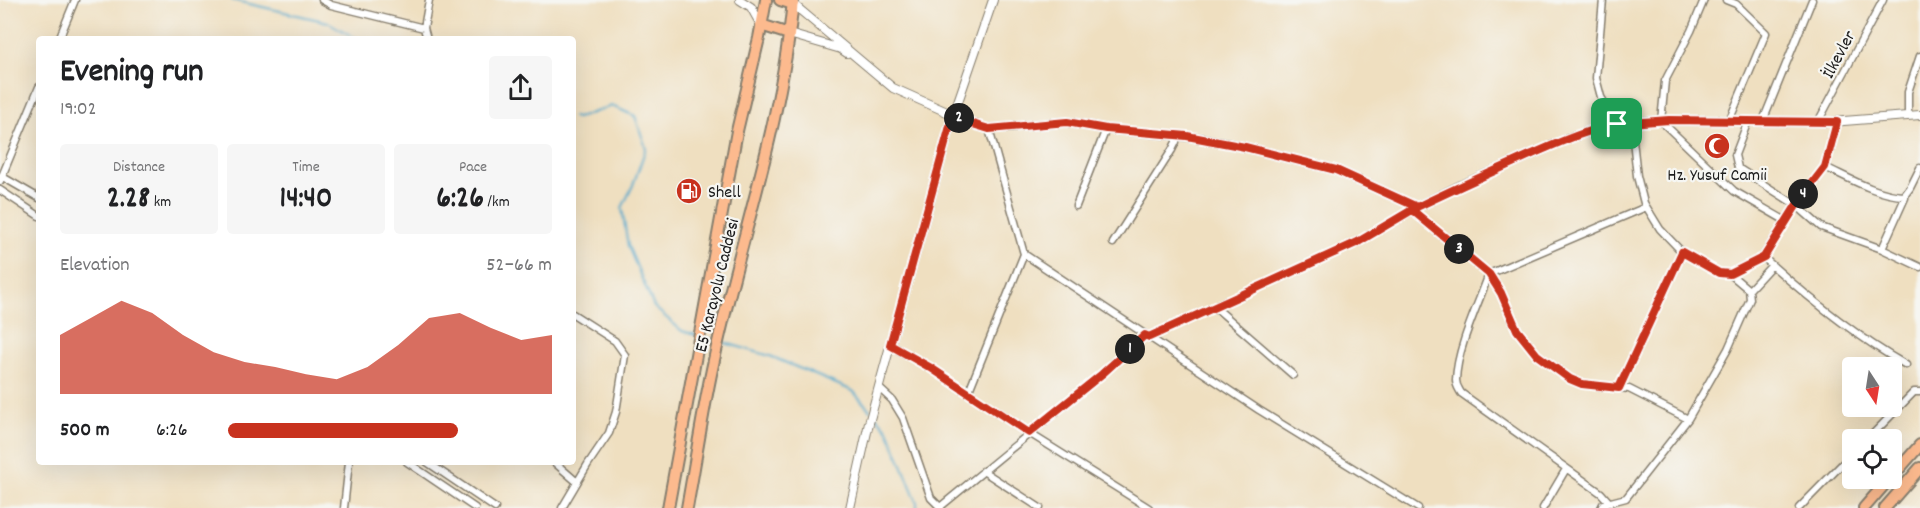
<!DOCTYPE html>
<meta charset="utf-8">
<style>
:root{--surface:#fff;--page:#f6f6f6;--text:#202124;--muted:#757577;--accent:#c8321e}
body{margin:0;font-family:Dekko,sans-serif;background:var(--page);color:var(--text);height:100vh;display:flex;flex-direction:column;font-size:22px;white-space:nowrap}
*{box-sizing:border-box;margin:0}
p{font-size:20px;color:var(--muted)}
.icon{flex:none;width:33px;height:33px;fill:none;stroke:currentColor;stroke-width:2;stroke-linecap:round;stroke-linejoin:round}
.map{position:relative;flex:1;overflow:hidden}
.side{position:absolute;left:36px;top:36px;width:540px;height:429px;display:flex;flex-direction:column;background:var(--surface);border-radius:6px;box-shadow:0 6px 24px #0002}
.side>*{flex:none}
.needle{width:39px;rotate:168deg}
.tools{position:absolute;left:1842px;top:357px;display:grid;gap:12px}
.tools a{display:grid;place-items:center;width:60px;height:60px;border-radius:6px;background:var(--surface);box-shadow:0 6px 24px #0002;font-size:30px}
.pin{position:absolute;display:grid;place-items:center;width:51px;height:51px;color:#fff;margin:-26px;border-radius:12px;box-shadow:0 3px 9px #0006}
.km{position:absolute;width:30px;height:30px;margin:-15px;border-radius:50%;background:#222;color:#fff;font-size:16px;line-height:30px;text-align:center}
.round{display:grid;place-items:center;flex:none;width:63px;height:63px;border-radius:6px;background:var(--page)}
.headline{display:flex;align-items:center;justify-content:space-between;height:102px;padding:0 24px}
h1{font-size:33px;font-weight:700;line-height:45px}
.figures{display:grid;grid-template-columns:repeat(3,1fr);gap:9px;height:102px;padding:6px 24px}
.figures div{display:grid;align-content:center;border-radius:6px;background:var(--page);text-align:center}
.figures b{font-size:30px;font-weight:700}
.figures small{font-size:16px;font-weight:400}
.figures p{font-size:16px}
.chart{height:168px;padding:12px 24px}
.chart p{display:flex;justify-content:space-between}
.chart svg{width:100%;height:108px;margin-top:6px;fill:var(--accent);opacity:.7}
ul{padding:0 24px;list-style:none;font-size:20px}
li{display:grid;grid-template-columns:96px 72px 1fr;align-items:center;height:45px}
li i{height:15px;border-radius:8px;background:var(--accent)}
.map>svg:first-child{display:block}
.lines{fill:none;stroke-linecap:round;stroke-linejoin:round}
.stream{stroke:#4ea7cb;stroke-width:2}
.minor-casing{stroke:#867e6e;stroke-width:9}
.tertiary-casing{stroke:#867e6e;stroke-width:10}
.trunk-casing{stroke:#867e6e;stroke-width:14}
.minor{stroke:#fff;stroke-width:6}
.tertiary{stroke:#fff;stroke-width:8}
.trunk{stroke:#fcba8e;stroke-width:10}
.route-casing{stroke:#fff;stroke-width:12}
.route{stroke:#c8321e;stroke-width:8}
.labels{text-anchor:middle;stroke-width:4.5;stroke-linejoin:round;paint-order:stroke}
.street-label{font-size:18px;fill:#1c1c1c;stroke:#f6f6f2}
.poi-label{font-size:18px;fill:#1c1c1c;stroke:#f6f6f2}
</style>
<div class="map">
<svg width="1920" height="508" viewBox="0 0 1920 508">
<rect width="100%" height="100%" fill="#f6f6f2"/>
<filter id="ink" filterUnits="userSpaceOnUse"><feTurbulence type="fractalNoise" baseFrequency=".0167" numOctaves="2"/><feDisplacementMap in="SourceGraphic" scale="12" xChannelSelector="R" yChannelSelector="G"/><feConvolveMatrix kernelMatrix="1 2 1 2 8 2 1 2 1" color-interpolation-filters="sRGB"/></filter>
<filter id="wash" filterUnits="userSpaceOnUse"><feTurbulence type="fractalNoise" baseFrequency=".008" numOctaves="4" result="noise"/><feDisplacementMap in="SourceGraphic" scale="24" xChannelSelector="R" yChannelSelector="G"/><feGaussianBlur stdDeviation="1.35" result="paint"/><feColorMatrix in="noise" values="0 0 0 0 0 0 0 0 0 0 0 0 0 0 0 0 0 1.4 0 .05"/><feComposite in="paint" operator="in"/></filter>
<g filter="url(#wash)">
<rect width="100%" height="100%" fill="#efdfc0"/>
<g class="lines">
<path class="stream" d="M232,0l96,22 29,17
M573,117l4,1 35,-12 23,10 11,32 -13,37 -11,23 6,38 26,61 28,24 14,4
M702,337l12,3
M722,342l48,14 83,35 17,19
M874,414l14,16 29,72v6"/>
</g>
</g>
<g filter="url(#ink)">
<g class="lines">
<g class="minor-casing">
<path id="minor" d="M322,0l9,5 93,23
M1603,0l-7,78 5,19 16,27
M1704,0l-13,31 -26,50 -4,40 73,70 52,30
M1726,0l10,4 30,29 -37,88
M59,39l16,-39
M427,39l-3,-11 5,-28
M1908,116v-24l12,-36
M1748,121l-13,34 3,13 58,37 25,22 61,22 38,18
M1763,121l49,-121
M1631,122l6,54 7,27 16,26 22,23 37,21 11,1 33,-17 38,-59 24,-31 12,-45
M1818,122l65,-122
M989,129l35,125 235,156 159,98
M1825,167c24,11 52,28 79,29l6,-8 10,-20
M1,176l38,22
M0,181l39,-94
M0,190l39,26
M1076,206l30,-77
M1411,210l78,64 12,19 16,37 20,25 33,24 12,5 47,5 59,30 -62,79 -23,6 -2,4
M1113,243l59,-93 4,-8v-7
M1882,249l23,-51v-3
M1763,257c44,40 91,78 143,108
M1749,290l23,-25
M1215,307l78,68
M1149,337l209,-95 55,-33
M890,345l41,23 98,65 120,75
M879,388l13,12 11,18 28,80 10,10
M1619,388l63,-136
M968,393l56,-139
M1688,419l40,-70 22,-50 -1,-9 -19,-16
M1867,440l47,-48h6
M407,462l68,46
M427,462l68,46
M554,462l23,20
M983,471l57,37
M1609,502l-8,-9 -140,-100c-2,-4 -5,-7 -5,-13 1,-32 22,-75 33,-106l157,-67
M940,507l162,-133 43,-39
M344,508l5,-46
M562,508l26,-44 21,-31 7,-21 9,-57 -10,-14 -42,-27
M1543,508l23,-39
M1799,508l53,-54"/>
</g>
<g class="tertiary-casing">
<path id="tertiary" d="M740,0l11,7 10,18
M793,4l100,84 83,37 13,4 78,-7 39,7 95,9 44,9 91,23 81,37 44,-22 104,-45 33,-12 23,-5 48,-3 162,2 89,-7
M789,34l52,15 6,4
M850,508l19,-85 83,-304 41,-119"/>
</g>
<g class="trunk-casing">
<path id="trunk" d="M780,0l13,4
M761,25l28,9
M1892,477l28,-32
M668,508l69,-377 22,-93 7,-38
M687,508c9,-49 16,-99 27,-148 26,-120 68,-237 79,-360
M1864,508l26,-30
M1885,508l35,-40"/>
</g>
<use href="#minor" class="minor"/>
<use href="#tertiary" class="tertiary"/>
<use href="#trunk" class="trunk"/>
</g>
</g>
<g class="lines" filter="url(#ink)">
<g class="route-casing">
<path id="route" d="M1617,124c-31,6 -59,19 -87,31 -38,17 -76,34 -113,52l-5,3 -54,32 -209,95 -4,-2 -43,39 -73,59 -98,-65 -41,-23 63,-230 23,10 13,4 78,-7 39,7 81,7 58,11 91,23 81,37 -5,3 77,64 12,19 16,37 20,25 33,24 12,5 37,4 63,-136 37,21 11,1 34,-17 37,-59 24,-31 12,-45 -168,-2 -52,4"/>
</g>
<use href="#route" class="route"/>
</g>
<defs>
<g id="mosque-disc" transform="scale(1.35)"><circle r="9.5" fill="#c8321e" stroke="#f6f6f2"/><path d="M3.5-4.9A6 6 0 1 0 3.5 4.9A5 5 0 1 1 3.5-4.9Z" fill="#fff"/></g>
<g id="fuel-disc" transform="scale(1.35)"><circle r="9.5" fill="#c8321e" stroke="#f6f6f2"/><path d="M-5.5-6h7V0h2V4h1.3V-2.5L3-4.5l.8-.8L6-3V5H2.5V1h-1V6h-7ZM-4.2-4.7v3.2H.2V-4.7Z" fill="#fff"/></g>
</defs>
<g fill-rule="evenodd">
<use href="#mosque-disc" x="1717" y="146"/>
<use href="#fuel-disc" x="689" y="191"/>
</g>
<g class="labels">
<g class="street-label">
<text transform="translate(1838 54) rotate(-62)" y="6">İlkevler</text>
<text transform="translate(716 285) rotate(-76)" y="6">E5 Karayolu Caddesi</text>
</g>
<g class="poi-label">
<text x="1717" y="180">Hz. Yusuf Camii</text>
<text x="708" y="197" text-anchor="start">Shell</text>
</g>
</g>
</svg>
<div class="tools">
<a><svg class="needle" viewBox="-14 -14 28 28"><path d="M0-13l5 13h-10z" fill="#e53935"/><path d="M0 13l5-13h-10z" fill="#757577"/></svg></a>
<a><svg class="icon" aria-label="locate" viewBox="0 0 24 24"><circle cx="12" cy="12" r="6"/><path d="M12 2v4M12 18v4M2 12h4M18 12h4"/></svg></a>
</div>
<div class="pin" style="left:1617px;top:124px;background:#1e9e55"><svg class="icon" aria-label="arrive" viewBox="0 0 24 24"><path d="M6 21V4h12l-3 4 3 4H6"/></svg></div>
<b class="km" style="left:1130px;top:349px">1</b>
<b class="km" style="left:959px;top:118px">2</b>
<b class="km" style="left:1459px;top:249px">3</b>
<b class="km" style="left:1803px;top:194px">4</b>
<section class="side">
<div class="headline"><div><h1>Evening run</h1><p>19:02</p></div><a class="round"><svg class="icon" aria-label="share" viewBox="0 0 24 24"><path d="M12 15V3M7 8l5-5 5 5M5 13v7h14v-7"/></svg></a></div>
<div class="figures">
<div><p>Distance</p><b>2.28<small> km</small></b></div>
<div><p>Time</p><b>14:40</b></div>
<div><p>Pace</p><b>6:26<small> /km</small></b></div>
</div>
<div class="chart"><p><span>Elevation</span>52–66 m</p>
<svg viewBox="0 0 160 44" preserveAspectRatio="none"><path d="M0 44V20L10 13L20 6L30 11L40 20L50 27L60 31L70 33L80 36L90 38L100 33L110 24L120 13L130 11L140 17L150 22L160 20V44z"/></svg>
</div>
<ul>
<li><b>500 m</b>6:26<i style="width:71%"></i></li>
</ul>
</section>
</div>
